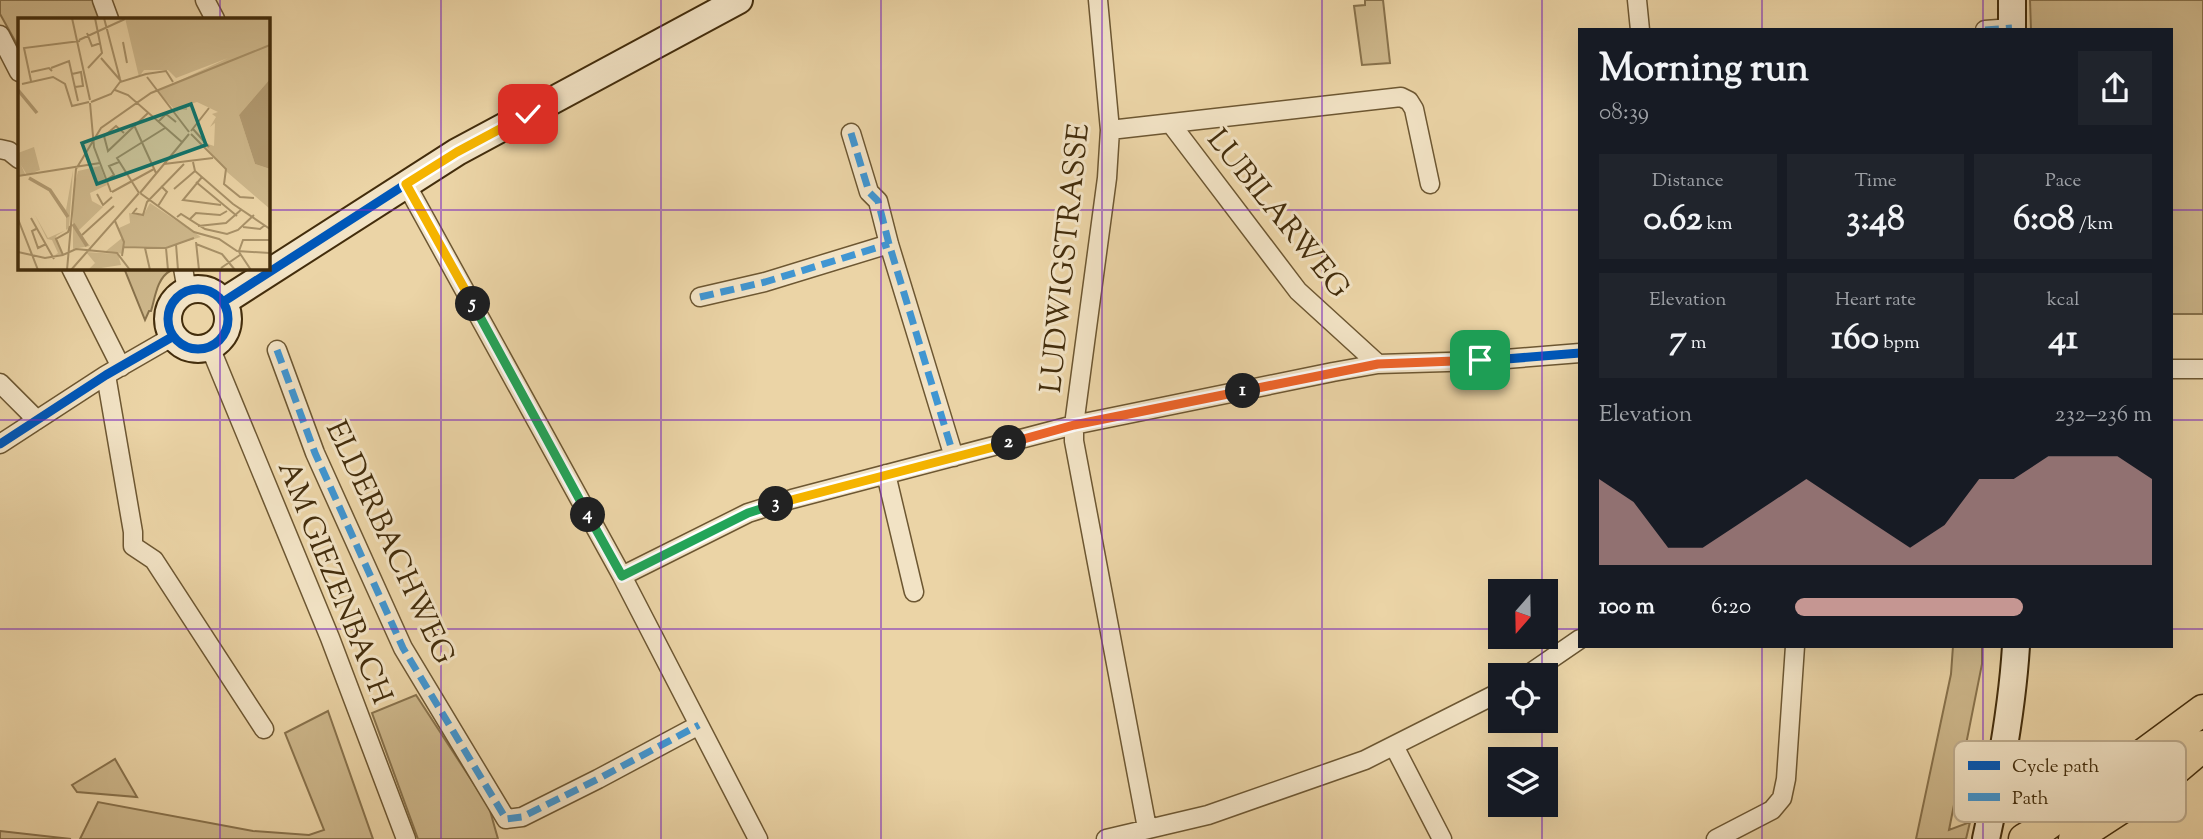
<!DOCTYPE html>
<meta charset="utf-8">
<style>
:root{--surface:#171b24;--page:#20242c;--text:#f1f3f6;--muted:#9ea1a6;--accent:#c59692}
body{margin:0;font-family:"Sorts Mill Goudy",serif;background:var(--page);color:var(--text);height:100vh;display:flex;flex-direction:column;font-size:26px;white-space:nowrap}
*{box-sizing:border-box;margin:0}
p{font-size:23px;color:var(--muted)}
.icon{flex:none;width:38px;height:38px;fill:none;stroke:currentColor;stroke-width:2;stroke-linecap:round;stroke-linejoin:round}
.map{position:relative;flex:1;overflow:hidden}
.sheet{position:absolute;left:1578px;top:28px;width:595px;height:620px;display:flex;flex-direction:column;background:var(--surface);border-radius:0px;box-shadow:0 7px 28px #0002}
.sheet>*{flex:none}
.needle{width:46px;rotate:200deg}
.fabs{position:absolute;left:1488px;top:579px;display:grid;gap:14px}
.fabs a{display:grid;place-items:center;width:70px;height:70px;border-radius:0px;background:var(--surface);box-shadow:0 7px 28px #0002;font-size:35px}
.pin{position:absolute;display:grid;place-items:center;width:60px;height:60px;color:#fff;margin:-30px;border-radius:14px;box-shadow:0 4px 10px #0006}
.km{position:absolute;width:35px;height:35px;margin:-18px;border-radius:50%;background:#222;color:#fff;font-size:19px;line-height:35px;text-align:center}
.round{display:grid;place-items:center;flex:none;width:74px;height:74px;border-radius:0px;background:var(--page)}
.summary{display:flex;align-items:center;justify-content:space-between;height:119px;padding:0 21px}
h1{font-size:38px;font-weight:800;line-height:52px}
.stats{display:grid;grid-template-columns:repeat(3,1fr);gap:10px;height:119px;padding:7px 21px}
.stats div{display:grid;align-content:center;border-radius:0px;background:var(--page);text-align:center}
.stats b{font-size:35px;font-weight:800}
.stats small{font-size:19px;font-weight:400}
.stats p{font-size:19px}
.chart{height:196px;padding:14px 21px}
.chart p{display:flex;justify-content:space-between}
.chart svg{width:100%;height:126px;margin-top:7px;fill:var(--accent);opacity:.7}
ul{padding:0 21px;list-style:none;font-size:23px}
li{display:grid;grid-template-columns:112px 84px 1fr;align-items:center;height:52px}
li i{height:18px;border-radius:9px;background:var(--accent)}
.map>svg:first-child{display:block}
.green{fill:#ceb88c;stroke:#88724c;stroke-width:2}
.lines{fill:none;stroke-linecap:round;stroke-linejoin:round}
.street-casing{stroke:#6d5732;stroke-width:21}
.secondary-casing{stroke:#432d0c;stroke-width:30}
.primary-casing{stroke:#432d0c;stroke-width:33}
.street{stroke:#f2e3c5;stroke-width:18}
.secondary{stroke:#f2e3c5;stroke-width:26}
.primary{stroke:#ebd4a6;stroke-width:30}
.quiet{stroke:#4096d2;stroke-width:7;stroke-dasharray:14 7;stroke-linecap:butt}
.cycleway-casing{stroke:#f2e3c5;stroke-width:13}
.cycleway{stroke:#0057b8;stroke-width:9}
.split-1-casing{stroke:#fff;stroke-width:14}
.split-2-casing{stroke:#fff;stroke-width:14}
.split-3-casing{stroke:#fff;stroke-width:14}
.split-4-casing{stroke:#fff;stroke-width:14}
.split-5-casing{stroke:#fff;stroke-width:14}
.split-6-casing{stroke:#fff;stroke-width:14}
.split-1{stroke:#f0652b;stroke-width:9}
.split-2{stroke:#f0652b;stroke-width:9}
.split-3{stroke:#f5b400;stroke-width:9}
.split-4{stroke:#22a559;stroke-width:9}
.split-5{stroke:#22a559;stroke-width:9}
.split-6{stroke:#f5b400;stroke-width:9}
.grid{fill:none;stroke:#7b2cbf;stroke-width:2;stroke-opacity:0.55}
.labels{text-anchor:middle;stroke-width:6;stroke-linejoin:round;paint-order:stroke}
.street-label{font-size:30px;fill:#432d0c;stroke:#f2e3c5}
.inset-river{fill:none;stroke:#b29b72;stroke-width:3.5}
.inset-road{fill:none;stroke:#a89168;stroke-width:2}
.view{fill:#0f766e;fill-opacity:0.15;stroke:#0f766e;stroke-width:3.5}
.inset-edge{fill:none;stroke:#432d0c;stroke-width:3.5}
.key{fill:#f2e3c5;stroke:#beac8e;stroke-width:2}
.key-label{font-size:19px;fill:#432d0c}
</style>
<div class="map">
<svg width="2203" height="839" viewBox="0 0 2203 839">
<rect width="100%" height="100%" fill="#ebd4a6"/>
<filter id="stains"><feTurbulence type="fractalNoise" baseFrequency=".00286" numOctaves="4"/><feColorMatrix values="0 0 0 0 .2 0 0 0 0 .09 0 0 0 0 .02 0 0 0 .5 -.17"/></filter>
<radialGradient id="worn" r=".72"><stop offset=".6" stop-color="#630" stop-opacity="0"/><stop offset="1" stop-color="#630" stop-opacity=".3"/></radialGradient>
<path class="green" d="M0,0h95l6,19h-82v29l-19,-34z
M1365,0h18l7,63 -28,2 -8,-59 11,-1z
M2030,0h173v314h-31v-284h-141z
M124,268h45l1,3c-13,7 -15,27 -19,40h-2l-4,9z
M1953,646h29v18l-33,166 21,-8 -4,17h-50l35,-165z
M416,695l73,112 9,32h-80l-46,-126z
M328,711l45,128h-293l18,-37 155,29 56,4 15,-5 -39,-97z
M115,759l22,38 -60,-5 -5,-7z
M0,831l71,8h-71z"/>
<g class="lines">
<g class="street-casing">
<path id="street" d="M102,0l7,19
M205,0l10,19
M1098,0l12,130 -3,48 -33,247v16l73,387
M1637,0l3,30
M1985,30l27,-2
M0,35l19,37
M1171,124l127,167 80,73
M1110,130l291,-33 8,4 5,8 16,75
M851,133l18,59 9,9 11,43 65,213
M0,149l9,2 10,8
M406,184l216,392 136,263
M71,268l50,99
M183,268l4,23
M700,297l65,-15 124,-38
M210,347l120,291 76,201
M277,350l38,103 88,195 103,171 16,-2 76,-38 101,-54
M2172,369h31
M106,375l27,157v14l21,14 110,169
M0,383l37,37
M0,444l106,-69 66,-38
M886,474l28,118
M622,576l126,-63 44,-14 282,-74 259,-53 45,-8 103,-3 99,-8
M1526,676l54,-37
M1394,746l48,93
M1106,839l102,-24 157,-55 135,-68
M1716,839l56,-29 10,-12 4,-19 9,-133"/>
</g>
<g class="secondary-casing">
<path id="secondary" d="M2012,0v30
M168 319a30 30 0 1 1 60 0a30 30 0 1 1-60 0Z
M223,302l234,-150 282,-152
M1986,839c14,-64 26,-128 30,-193"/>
</g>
<g class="primary-casing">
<path id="primary" d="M2024,839l19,-11 160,-118
M2074,839l83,-54 46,-39"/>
</g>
<use href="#street" class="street"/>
<use href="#secondary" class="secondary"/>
<use href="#primary" class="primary"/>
<path class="quiet" d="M1985,30l27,-2
M851,133l18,59 9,9 11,43 65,213
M700,297l65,-15 124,-38
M277,350l38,103 88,195 103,171 16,-2 76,-38 101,-54"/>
<g class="cycleway-casing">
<path id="cycleway" d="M168 319a30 30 0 1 1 60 0a30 30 0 1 1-60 0Z
M223,302l183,-118 216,392 126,-63 44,-14 282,-74 259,-53 45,-8 103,-3 99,-8
M0,444l106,-69 66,-38"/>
</g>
<use href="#cycleway" class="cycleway"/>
</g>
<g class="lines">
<g class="split-1-casing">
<path id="split-1" d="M1243,391l135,-27 102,-4"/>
</g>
<g class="split-2-casing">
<path id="split-2" d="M1009,443l65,-18 169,-34"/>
</g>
<g class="split-3-casing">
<path id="split-3" d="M776,504l233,-61"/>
</g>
<g class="split-4-casing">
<path id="split-4" d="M588,515l34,61 126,-63 28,-9"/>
</g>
<g class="split-5-casing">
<path id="split-5" d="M473,304l115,211"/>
</g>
<g class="split-6-casing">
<path id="split-6" d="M473,304l-67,-120 51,-32 71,-38"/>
</g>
<use href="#split-1" class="split-1"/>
<use href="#split-2" class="split-2"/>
<use href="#split-3" class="split-3"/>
<use href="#split-4" class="split-4"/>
<use href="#split-5" class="split-5"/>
<use href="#split-6" class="split-6"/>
</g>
<path class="grid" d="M220,0v19M441,0v839M661,0v839M881,0v839M1102,0v839M1322,0v839M1542,0v592M1762,0v30M1983,0v30M0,210h19M268,210h1312M2172,210h31M220,268v571M0,420h1580M2172,420h31M0,629h1500M1545,629h35M2172,629h31M1542,637v39M1762,646v193M1983,646v193M1542,721v39M1542,805v34"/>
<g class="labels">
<g class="street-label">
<text transform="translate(1279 213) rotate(51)" y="10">LUBILARWEG</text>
<text transform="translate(1064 258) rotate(-84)" y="10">LUDWIGSTRASSE</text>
<text transform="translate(391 542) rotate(65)" y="10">ELDERBACHWEG</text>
<text transform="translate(336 582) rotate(68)" y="10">AM GIEZENBACH</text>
</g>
</g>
<g transform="translate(18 18)">
<rect width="252" height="252" fill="#ebd4a6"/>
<path d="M107,0h145v61l-31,36 16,49 15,5v40l-43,-37 -25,-30 12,4 1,-23 -5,4 6,-10 -4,-3 6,-2 -21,-10 -10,3v5l-11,-1 3,5 -22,-23 71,-33 -52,20 -8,-8h-24l-5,7zM16,129l6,23 -13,5 -6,-10 5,11h-8v-23zM82,148l7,19 -17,8 2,8 11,6 -25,24 12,15 -17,3v-58l5,-20zM55,152l-4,58 -13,8 6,18 -7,1 3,-2 -6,-13 -5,-1 -12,-24 13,23 18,-8v-14l-16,-26 16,20zM132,185l51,34 -34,10 -42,-1 -2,8 -17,-3 16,-13 -3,-10 11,-5 -1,-10 14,3zM68,234l32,2 3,11 -33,5 7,-7z" fill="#ceb88c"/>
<path d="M252,61v90l-15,-5 -16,-49z" fill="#b29b72"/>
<path class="inset-river" d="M0,72l19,23M11,160l21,12 18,27M55,206l14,22"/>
<path class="inset-road" d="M54,0l18,82M86,0l16,61M69,15l5,13 9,-3M61,22l46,-21M105,24l4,21M83,40l20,23M33,50l18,-7 9,40M70,50l14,-15 -7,-35M13,54l18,-4 3,3M54,56l9,-2 2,14 -8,1M129,59l42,55M13,63l-7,-33 56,-7M4,66l31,-7 12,7 7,22 17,-4M97,72l13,5 55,48M73,84l20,-8 9,-12 26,-8 20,-3 7,11M72,85l4,44 17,45M140,104l8,-8 10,8M116,107l22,48M175,111l16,18M173,113l18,-23M106,115l-8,-7 -12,10 4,15 40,-38M173,116l35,35 -2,15 16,13 14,1M175,144l2,9 38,33 37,25M146,146l49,-6M0,158l82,-13M184,159l-19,23 38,5M88,162l8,-5 -5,-9 10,-4M178,164l41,34M156,171l21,-18M94,174l42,-23M121,175l-22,-35 48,-30M122,175l54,39 25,7 18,12 33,2M122,175l49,-59M79,176l6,11 9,-8M140,188l9,-14 -6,-6M119,190l-4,5 10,2 4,-13 37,-38M159,199l4,-3 24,15 22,5 11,-4 16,-15M13,200l23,41M0,201l20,51M172,201l6,-6 24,2 7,-4M97,203l9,21 -2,14M52,208l-2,6 -12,7 7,16 13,-6 41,4 13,17M180,208l28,-3 16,-14M225,209l17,2 5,-4M18,211l-4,2 6,17 8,-4M64,217l32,-29M178,224l3,28M158,226l2,26M178,226l26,10 13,16M106,229l42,1 28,-10M127,230l5,22M148,230l2,22M221,233l4,-11h27M0,234l27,6 18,-3M221,234l12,18M203,250l19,-13M49,252l9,-101 25,-41 50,-35 119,-48M53,252l68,-77"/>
<path class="view" d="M173,86l15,41 -109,39 -15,-41z"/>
<rect width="252" height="252" class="inset-edge"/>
</g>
<rect x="1954" y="741" width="232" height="81" rx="10" class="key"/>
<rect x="1968" y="761" width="32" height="9" fill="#0057b8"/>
<rect x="1968" y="793" width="32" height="8" fill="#4096d2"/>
<g class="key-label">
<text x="2012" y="772">Cycle path</text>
<text x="2012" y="804">Path</text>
</g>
<rect width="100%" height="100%" filter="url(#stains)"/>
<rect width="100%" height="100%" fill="url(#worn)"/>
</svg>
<div class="fabs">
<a><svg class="needle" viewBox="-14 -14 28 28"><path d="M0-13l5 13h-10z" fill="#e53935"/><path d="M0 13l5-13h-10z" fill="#9ea1a6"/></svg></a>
<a><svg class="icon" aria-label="locate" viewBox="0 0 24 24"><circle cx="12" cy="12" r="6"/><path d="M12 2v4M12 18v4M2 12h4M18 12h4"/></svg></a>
<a><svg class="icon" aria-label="layers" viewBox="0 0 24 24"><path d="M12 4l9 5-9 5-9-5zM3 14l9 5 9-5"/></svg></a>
</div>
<div class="pin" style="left:1480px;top:360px;background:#1e9e55"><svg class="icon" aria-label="arrive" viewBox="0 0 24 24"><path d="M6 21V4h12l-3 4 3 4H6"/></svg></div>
<div class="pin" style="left:528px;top:114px;background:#d93025"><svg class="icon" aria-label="check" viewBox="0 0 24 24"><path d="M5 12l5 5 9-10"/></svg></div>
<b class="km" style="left:1243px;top:391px">1</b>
<b class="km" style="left:1009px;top:443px">2</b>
<b class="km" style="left:776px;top:504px">3</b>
<b class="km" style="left:588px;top:515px">4</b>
<b class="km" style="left:473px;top:304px">5</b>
<section class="sheet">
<div class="summary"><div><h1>Morning run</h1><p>08:39</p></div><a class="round"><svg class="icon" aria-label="share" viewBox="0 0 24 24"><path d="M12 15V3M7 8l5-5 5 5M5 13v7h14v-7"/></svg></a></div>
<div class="stats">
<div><p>Distance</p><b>0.62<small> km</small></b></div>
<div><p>Time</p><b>3:48</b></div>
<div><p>Pace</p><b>6:08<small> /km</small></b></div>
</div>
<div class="stats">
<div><p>Elevation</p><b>7<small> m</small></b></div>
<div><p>Heart rate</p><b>160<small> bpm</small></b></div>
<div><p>kcal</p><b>41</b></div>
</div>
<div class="chart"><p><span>Elevation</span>232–236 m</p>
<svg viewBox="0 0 160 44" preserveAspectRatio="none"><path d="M0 44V14L10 22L20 38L30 38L40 30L50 22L60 14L70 22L80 30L90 38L100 30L110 14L120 14L130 6L140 6L150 6L160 14V44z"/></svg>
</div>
<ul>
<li><b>100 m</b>6:20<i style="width:64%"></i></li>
</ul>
</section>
</div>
